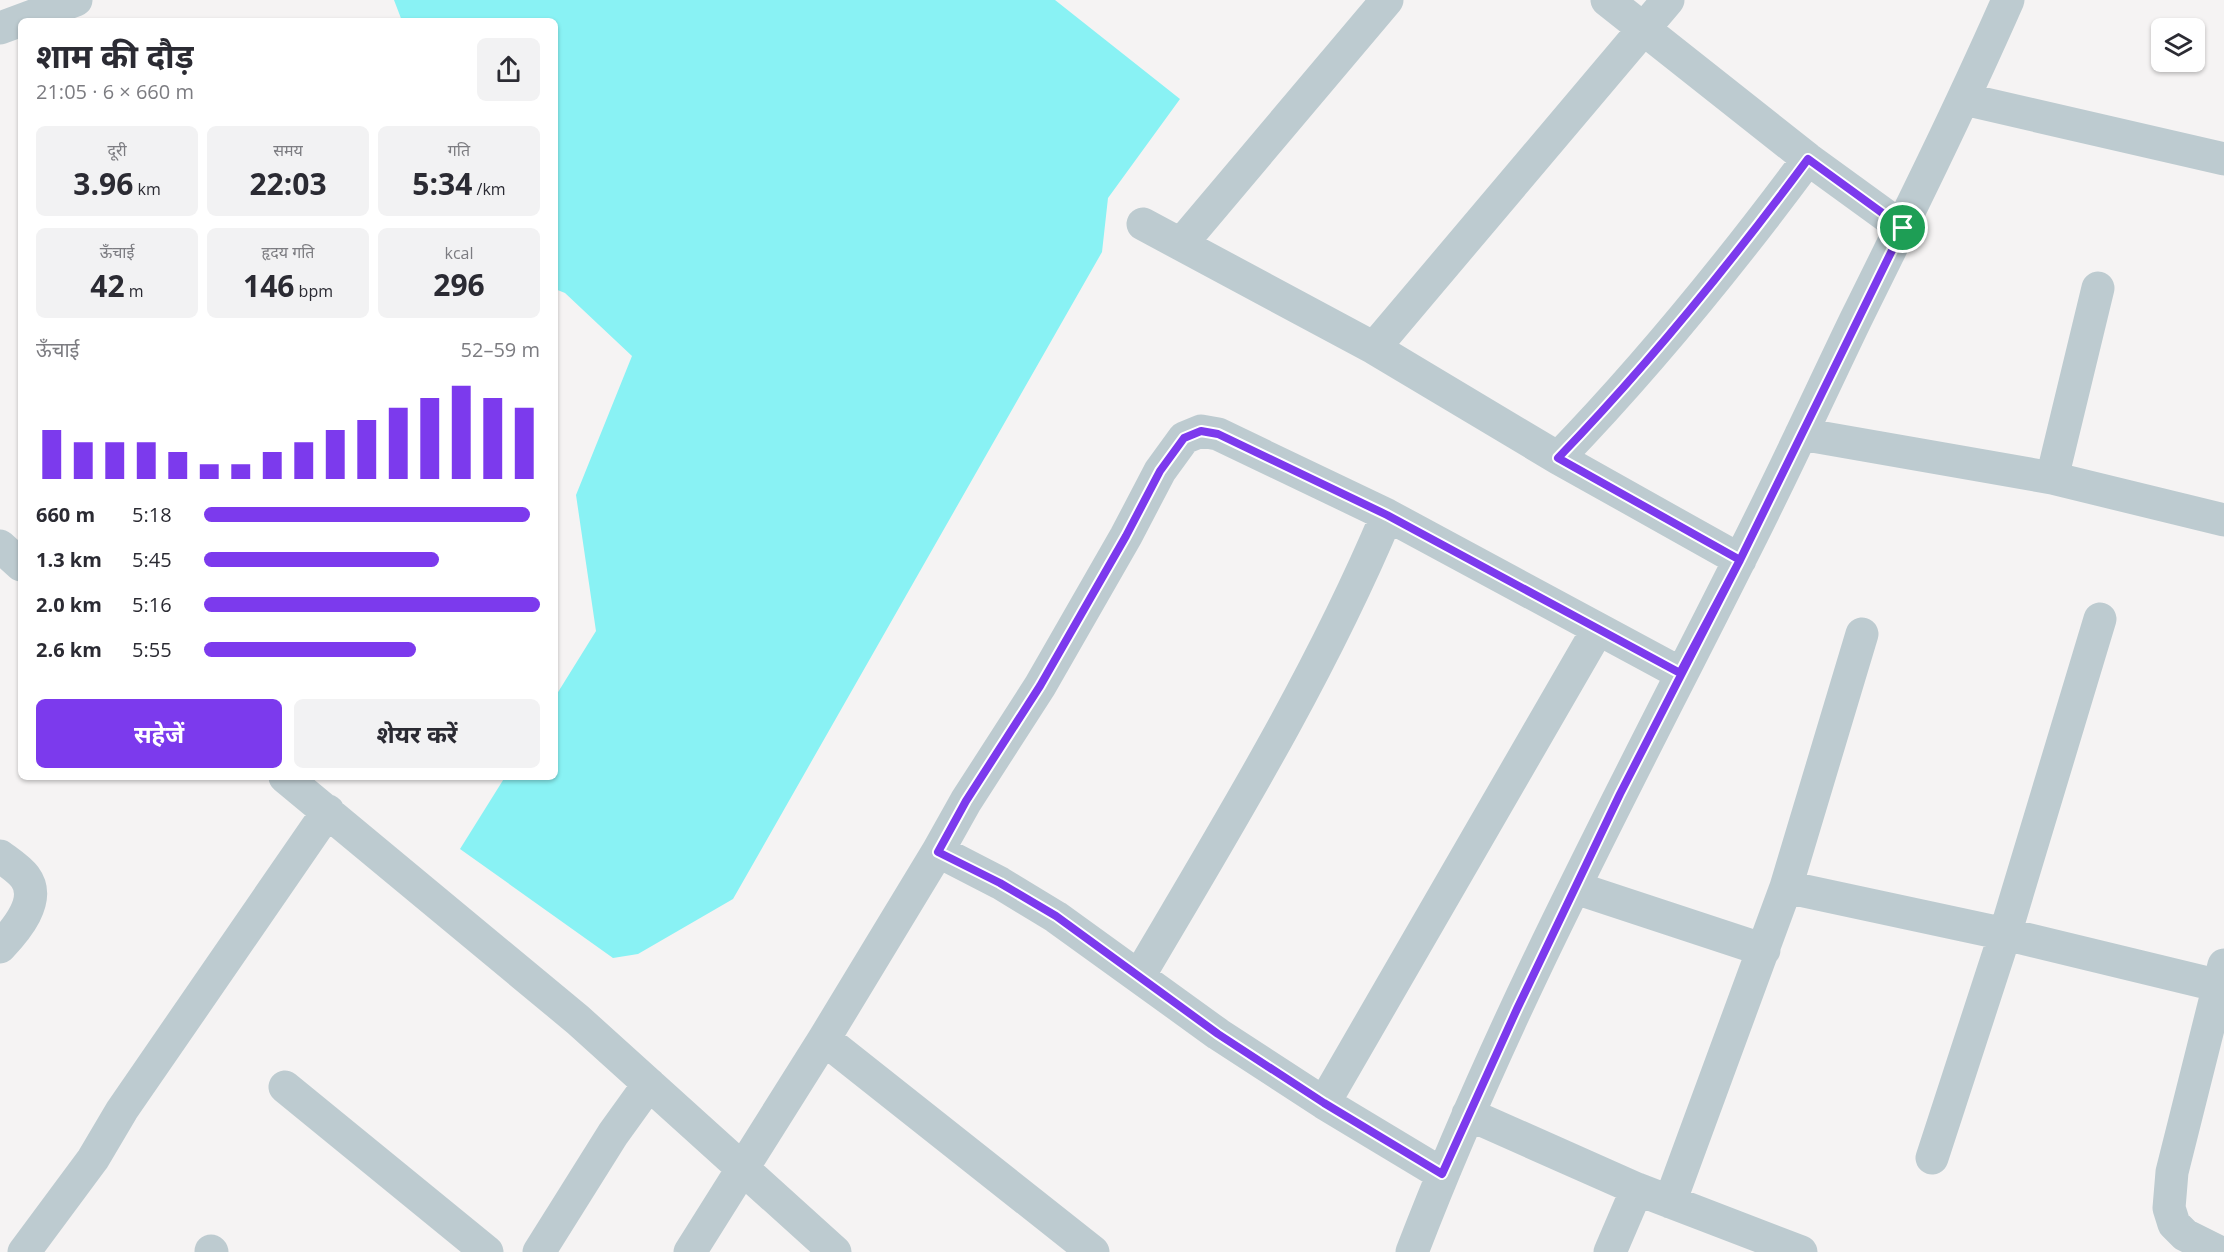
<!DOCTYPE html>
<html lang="hi">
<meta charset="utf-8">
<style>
:root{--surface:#fff;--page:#f2f2f3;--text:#2b2b33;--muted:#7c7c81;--accent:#7c3aed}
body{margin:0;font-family:"Open Sans","Noto Sans Devanagari",sans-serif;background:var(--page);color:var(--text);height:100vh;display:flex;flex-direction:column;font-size:22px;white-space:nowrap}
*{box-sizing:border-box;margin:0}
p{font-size:20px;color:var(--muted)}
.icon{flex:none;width:33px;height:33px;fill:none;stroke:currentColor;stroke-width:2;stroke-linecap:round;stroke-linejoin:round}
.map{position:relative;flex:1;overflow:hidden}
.details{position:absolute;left:18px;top:18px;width:540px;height:762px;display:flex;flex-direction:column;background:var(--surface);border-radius:9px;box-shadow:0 2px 4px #0004}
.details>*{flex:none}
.controls{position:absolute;left:2151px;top:18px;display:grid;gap:12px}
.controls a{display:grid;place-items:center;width:54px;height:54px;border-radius:9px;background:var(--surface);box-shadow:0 2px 4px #0004;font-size:30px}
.pin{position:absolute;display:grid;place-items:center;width:51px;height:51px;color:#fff;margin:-26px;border:3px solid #fff;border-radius:50%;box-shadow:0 2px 6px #0007}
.round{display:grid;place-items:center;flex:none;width:63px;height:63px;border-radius:9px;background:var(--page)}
.overview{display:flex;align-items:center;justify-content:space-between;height:102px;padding:0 18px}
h1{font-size:33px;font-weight:700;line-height:45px}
.stats{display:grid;grid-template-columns:repeat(3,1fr);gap:9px;height:102px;padding:6px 18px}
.stats div{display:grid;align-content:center;border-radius:9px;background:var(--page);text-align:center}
.stats b{font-size:30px;font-weight:700}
.stats small{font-size:16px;font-weight:400}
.stats p{font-size:16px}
.chart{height:168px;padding:12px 18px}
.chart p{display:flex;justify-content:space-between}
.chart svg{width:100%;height:108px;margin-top:6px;stroke:var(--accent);stroke-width:6}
.cta{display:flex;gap:12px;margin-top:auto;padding:12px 18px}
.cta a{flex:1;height:69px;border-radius:9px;background:var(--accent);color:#fff;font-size:24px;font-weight:700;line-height:69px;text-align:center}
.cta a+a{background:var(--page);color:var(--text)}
ul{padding:0 18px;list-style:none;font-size:20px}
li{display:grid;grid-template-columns:96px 72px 1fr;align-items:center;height:45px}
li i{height:15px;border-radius:8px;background:var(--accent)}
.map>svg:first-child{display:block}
.water{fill:#89f2f4}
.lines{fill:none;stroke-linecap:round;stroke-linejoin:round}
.street{stroke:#bdcbd0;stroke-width:33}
.route-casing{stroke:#fff;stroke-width:12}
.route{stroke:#7c3aed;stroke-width:8}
</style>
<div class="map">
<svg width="2224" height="1252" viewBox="0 0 2224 1252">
<rect width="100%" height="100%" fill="#f5f3f3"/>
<path class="water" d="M394,0h661l125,99 -72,99 -6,54 -369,647 -95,55 -25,4 -153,-109 45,-72h50v-80l41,-66 -20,-136 56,-139 -67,-63 -10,-4v-268h-153z"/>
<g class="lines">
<path class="street" d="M1607,0l201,159 95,69
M0,28l76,-28
M1964,99l260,60
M1143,224l231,124 184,110 182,102
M1182,243l205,-243
M1374,348l294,-348
M1801,434l251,44 172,42
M1558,458c91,-94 172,-194 250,-299
M2052,478l46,-190
M0,546l21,19
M285,777l293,243 257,232
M938,851l62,32 56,34 162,117 106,69 118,71
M0,856c8,6 19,13 25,21 17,23 -9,53 -25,70
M1786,887l219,47 219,53
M1576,888l188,62
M1139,976c89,-151 180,-299 248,-461l293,158
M824,1039l269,213
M285,1087l202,165
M1324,1103l274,-474
M1468,1114l169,75 164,63
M1932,1158l73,-224 95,-315
M1670,1202l116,-315 76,-253
M211,1251l1,1
M24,1252l69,-93 29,-49 206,-299
M539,1252l74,-118 36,-50
M690,1252l134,-213 114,-188 28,-50 74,-115 86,-150 34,-65 24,-33 17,-7 17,3 169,81
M1412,1252c91,-238 214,-466 328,-693 40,-78 77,-159 115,-238 53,-107 105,-212 153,-321
M1610,1252l27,-63
M2219,1252l-34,-17 -11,-11 -5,-16 3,-36 52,-207"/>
</g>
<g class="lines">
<g class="route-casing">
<path id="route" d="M1903,228l-163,332 -60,113 -293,-158 -169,-81 -17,-3 -17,7 -24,33 -34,65 -86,150 -74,115 -28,51 62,31 56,33 162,118 106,69 118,71 75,-165 103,-215 120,-234 -182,-102c91,-94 172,-194 250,-299l95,69"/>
</g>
<use href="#route" class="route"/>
</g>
</svg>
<div class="controls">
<a><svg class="icon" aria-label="layers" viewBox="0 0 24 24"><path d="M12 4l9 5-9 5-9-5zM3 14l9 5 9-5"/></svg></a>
</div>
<div class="pin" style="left:1903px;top:228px;background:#1e9e55"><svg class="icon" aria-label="arrive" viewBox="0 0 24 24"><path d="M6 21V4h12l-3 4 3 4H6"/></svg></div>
<section class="details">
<div class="overview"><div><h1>शाम की दौड़</h1><p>21:05 · 6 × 660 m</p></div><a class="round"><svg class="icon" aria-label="share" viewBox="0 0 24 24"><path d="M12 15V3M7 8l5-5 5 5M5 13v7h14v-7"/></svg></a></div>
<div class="stats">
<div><p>दूरी</p><b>3.96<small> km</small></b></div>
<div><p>समय</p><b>22:03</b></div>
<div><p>गति</p><b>5:34<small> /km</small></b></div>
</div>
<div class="stats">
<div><p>ऊँचाई</p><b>42<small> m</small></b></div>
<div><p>हृदय गति</p><b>146<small> bpm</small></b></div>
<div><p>kcal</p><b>296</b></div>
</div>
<div class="chart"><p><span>ऊँचाई</span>52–59 m</p>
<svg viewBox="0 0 160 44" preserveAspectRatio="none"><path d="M5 44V24M15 44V29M25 44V29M35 44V29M45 44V33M55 44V38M65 44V38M75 44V33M85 44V29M95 44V24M105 44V20M115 44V15M125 44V11M135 44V6M145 44V11M155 44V15"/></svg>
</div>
<ul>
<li><b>660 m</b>5:18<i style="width:97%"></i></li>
<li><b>1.3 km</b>5:45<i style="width:70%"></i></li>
<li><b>2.0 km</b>5:16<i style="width:100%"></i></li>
<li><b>2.6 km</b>5:55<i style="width:63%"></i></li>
</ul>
<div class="cta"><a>सहेजें</a><a>शेयर करें</a></div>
</section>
</div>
